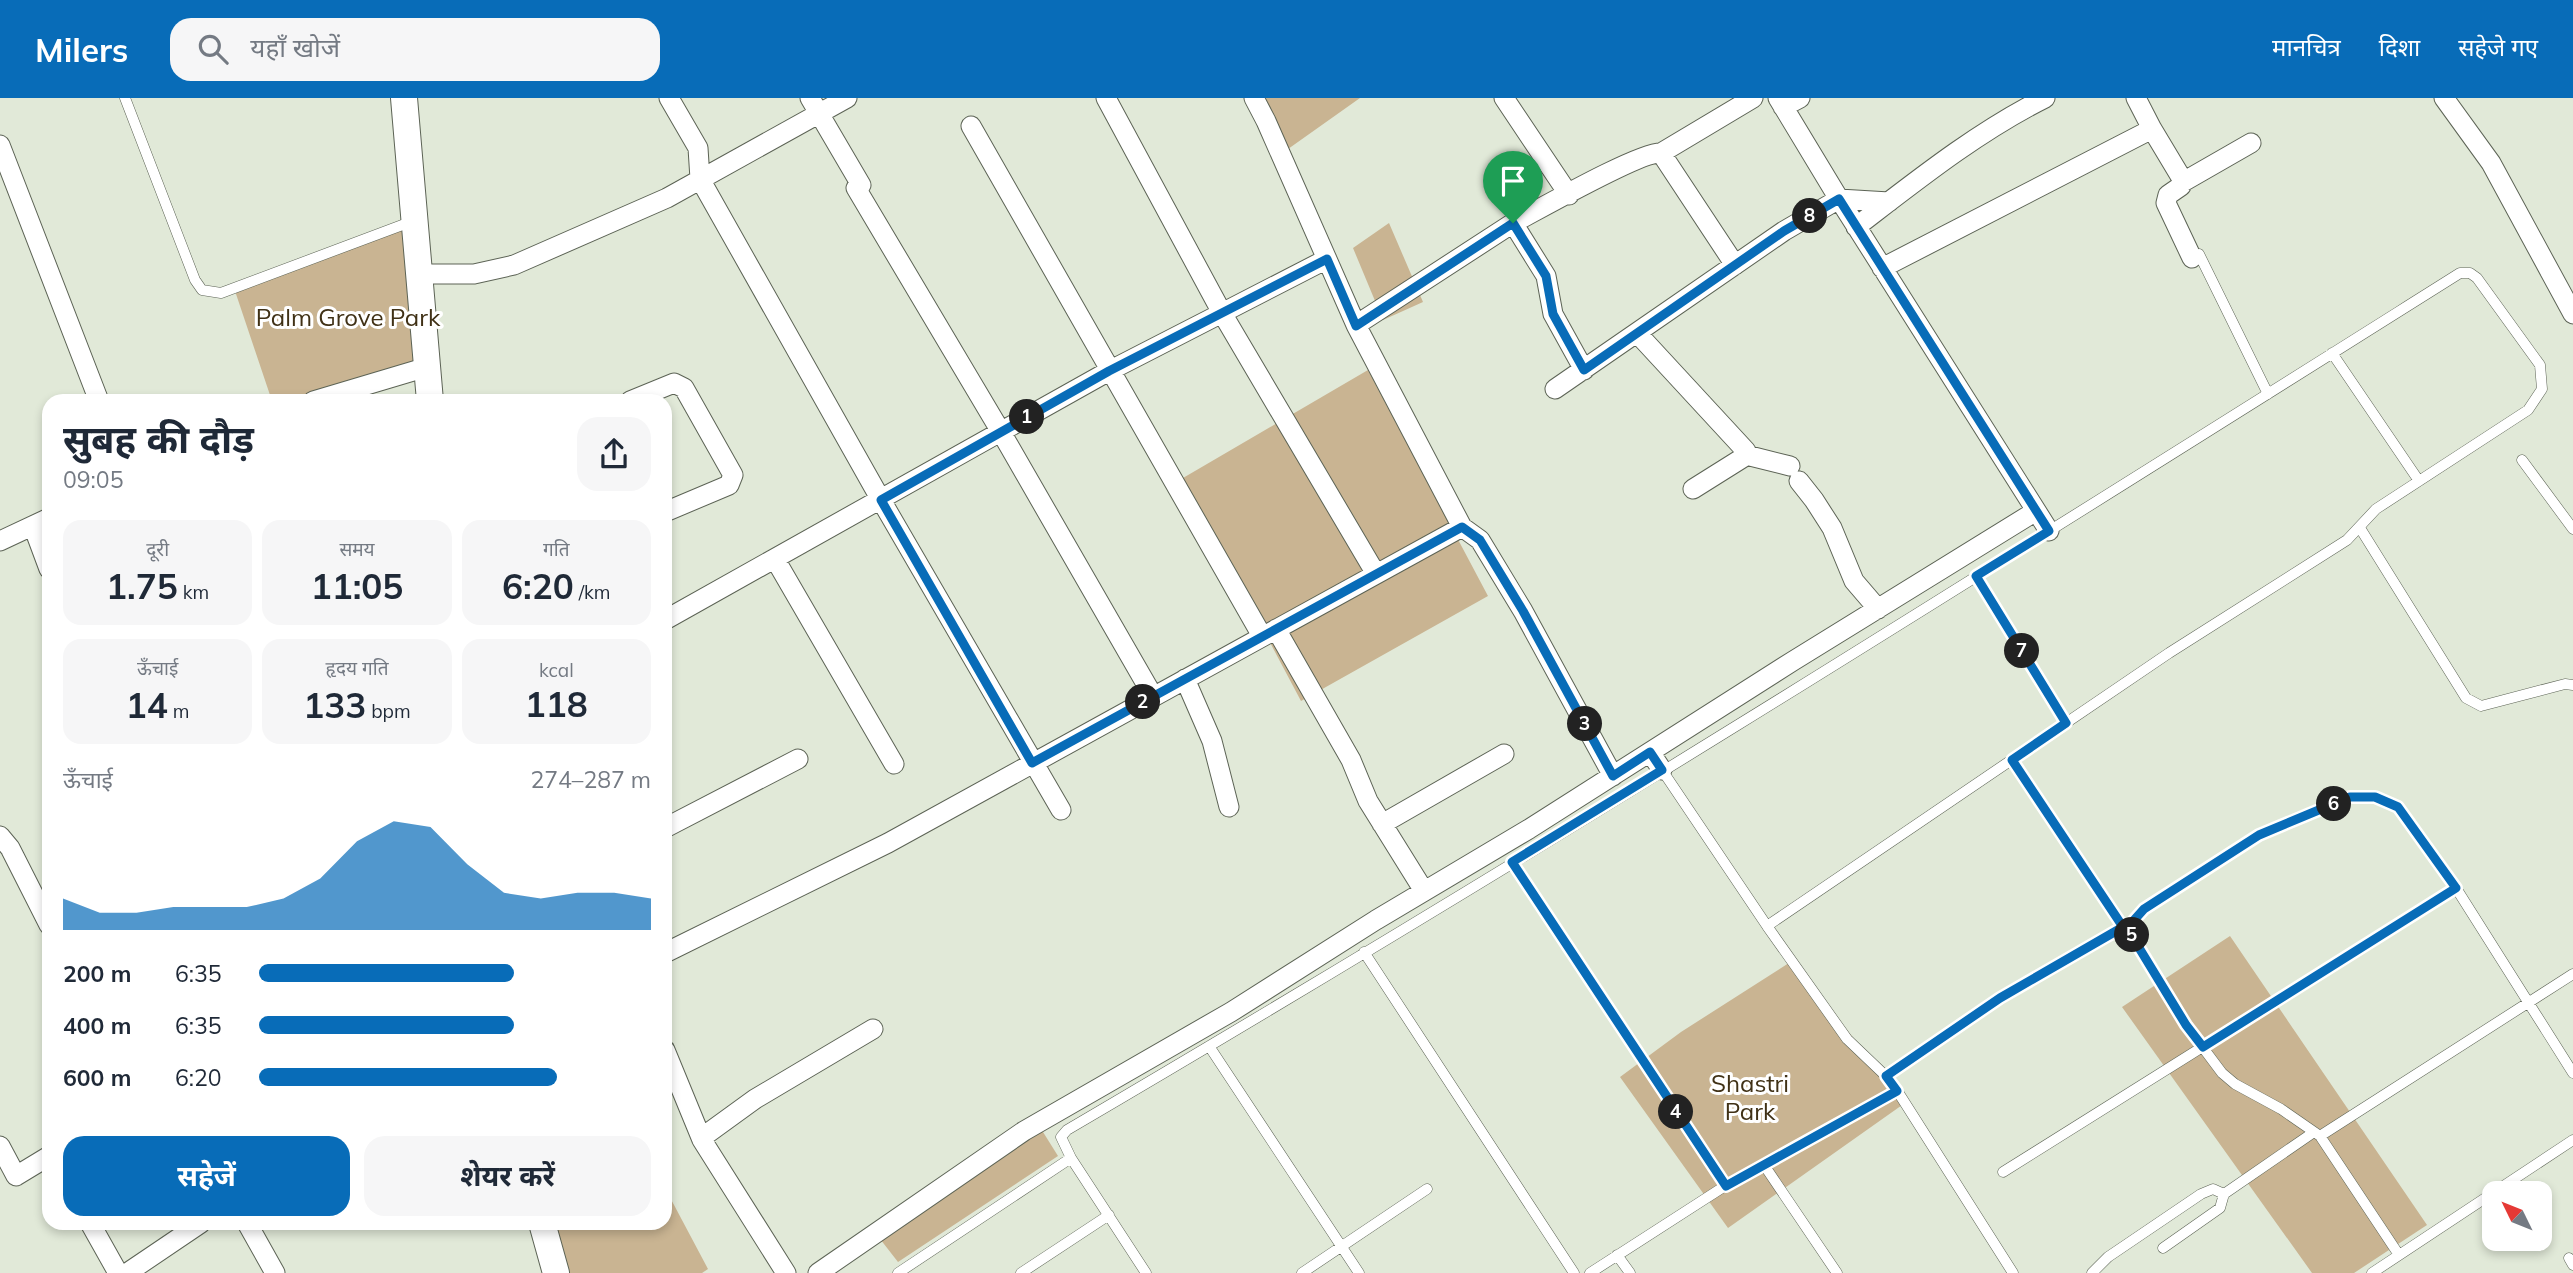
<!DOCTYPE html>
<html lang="hi">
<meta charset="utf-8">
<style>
:root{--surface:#fff;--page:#f6f6f7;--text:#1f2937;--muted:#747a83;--accent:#086cb8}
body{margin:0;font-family:Mulish,"Noto Sans Devanagari",sans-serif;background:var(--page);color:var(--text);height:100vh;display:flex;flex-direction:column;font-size:26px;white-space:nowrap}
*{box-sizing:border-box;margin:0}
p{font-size:23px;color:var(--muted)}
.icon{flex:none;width:38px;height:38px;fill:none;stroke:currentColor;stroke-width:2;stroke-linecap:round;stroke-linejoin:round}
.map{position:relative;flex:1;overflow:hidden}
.details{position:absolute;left:42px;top:296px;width:630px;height:836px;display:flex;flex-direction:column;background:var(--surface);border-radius:21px;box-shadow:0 4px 10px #0003}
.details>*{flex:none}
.needle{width:46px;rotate:313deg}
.tools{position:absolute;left:2482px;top:1083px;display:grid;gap:14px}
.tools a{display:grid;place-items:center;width:70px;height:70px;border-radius:14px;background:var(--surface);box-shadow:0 4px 10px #0003;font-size:35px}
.pin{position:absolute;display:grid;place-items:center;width:60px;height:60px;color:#fff;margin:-72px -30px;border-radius:50% 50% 50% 0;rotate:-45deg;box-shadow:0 0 7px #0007}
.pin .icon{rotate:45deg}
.km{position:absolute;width:35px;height:35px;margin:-18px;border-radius:50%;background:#222;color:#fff;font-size:19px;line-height:35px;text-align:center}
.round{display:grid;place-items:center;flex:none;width:74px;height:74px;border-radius:21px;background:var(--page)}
.headline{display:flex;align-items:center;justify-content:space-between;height:119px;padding:0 21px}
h1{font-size:38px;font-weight:700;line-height:52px}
.figures{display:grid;grid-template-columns:repeat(3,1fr);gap:10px;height:119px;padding:7px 21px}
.figures div{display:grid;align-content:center;border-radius:18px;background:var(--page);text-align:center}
.figures b{font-size:35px;font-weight:700}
.figures small{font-size:19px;font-weight:400}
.figures p{font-size:19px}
.chart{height:196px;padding:14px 21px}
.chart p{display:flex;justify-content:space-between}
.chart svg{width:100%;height:126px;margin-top:7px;fill:var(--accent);opacity:.7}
.primary-button{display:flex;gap:14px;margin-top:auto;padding:14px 21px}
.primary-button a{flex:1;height:80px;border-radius:21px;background:var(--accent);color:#fff;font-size:28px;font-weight:700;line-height:80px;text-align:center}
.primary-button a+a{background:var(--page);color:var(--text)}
ul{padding:0 21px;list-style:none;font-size:23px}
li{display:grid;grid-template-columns:112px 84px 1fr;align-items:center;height:52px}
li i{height:18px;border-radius:9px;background:var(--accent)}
header{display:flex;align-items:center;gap:42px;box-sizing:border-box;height:98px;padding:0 35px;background:var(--accent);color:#fff}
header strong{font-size:33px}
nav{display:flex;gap:38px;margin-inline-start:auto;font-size:24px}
.search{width:490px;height:63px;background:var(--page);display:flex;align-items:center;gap:18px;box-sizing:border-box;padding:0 24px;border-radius:21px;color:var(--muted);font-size:26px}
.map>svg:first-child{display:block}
.green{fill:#c9b492}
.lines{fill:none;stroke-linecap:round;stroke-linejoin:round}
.lane-casing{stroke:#5c6355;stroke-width:11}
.street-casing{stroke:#5c6355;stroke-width:21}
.secondary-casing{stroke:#5c6355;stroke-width:28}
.lane{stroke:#fff;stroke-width:10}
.street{stroke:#fff;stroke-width:19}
.secondary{stroke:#fff;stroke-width:26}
.route-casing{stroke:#fff;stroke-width:14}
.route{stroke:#086cb8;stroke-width:9}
.labels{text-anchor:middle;stroke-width:6;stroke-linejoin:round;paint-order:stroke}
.park-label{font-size:24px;fill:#403116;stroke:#fff}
</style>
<header>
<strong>Milers</strong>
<div class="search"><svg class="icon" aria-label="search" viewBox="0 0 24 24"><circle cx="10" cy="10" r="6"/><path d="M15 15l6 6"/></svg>यहाँ खोजें</div>
<nav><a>मानचित्र</a><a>दिशा</a><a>सहेजे गए</a></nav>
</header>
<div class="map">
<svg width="2573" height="1175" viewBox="0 0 2573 1175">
<rect width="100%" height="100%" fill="#e1e9d8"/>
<path class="green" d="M1252,0h108l-79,56z
M1389,125l34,79 -40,18 -30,-72z
M411,127l12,139 -125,37h-26l-38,-113z
M1368,272l120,226 -187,105 -118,-223z
M2230,838l197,289 -73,48h-42l-190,-266z
M1792,863l113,142 -177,125 -108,-151 61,-45z
M1038,1026l20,32 -160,106 -21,-27z
M665,1090l43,81 -6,4h-146l-14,-50h123z"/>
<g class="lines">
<g class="lane-casing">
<path id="lane" d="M125,0l70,182 7,10 19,3 192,-72
M2199,156l69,140
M2332,255l87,128
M2522,362l51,69
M2360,430l106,170 15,8 84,-22 8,1
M1976,478l90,147
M2012,662l111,167
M1662,672l105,156
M1512,764l213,324
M2127,830l17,-19 115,-74 91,-38h25l23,10 27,37 31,44 117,185
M1364,854l210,321
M1209,948l150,227
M1886,978l114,-78 123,-71 4,1 59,97 36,48 13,11 46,25 39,27 79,119
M2320,1038l253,-162
M1071,1060l-10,-21 6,-7c471,-276 932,-567 1393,-857h10l7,5 63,87 2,24 -14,21 -152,99 -29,31 -178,113 -402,273 80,113 44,42 122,192
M1764,1067l73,108
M2003,1074l453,-284
M2224,1096l90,-62
M1617,1157l13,18
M2569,1160l4,7
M898,1175l173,-115 75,115
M1021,1175l88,-58
M1302,1175l125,-84
M1590,1175l135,-87 172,-95
M2092,1175l16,-16 93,-63 12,-5 11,5 -4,14 -57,40
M2372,1175l201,-133"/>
</g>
<g class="street-casing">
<path id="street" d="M669,0l29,50 2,31 181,321 180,310
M810,0l51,87
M1254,0l12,23 90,204 106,202 18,13 43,71 90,165
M1504,0l65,97
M1778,0l61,101 210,332
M2444,0l47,65 82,151
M1783,9l17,-9
M971,28l291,510
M2152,31l30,50 -1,7 -13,9 -2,8 26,55
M0,47l99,256
M1661,55l92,-55
M2183,84l68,-39
M856,90l145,244 152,264
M1856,129c60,-46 121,-95 189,-129
M1327,161l-105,54 154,261
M1882,170l270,-139 -16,-31
M418,176h56l40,-9 153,-67 180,-100
M1356,227l157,-102
M1637,235l109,118 -2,6 -51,32
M1584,272l-31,-56 -7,-38 -33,-53c25,-13 128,-72 148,-70l74,112
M1555,291l229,-158 55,-32 50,3
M313,303l114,-34
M630,303l44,-18 10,5 49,87 -4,10 -64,27
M1746,357l44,11
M1799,383l15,19 18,28 22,53 24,28
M33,428l16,43
M0,443l49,-23
M775,461l119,205
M665,522l444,-249 113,-58 -116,-215
M1276,531l75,131 17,41 56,90
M1185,581l27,62 17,66
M1650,654l12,18
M1382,726l122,-70
M665,730l133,-69
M0,738l10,12 39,77
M665,855l223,-110 574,-316
M665,952l37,90
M0,1048l16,30 33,-20
M90,1125l28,50
M247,1125l28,50
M127,1175l74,-50
M786,1175l-84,-133 2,-4 51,-37 118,-70
M818,1175l206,-142 207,-119 145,-92 153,-91 264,-168 243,-150"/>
</g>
<g class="secondary-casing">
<path id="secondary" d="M404,0l26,303
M542,1125l14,50"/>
</g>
<use href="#lane" class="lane"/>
<use href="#street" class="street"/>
<use href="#secondary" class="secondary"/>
</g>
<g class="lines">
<g class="route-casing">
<path id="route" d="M1513,125l-157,103 -29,-67 -218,112 -228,129 151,263 430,-236 18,13 43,71 90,165 37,-24 12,18 -150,92 214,324 171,-95 -11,-15 114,-78 123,-71 4,1 59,97 17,22 253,-159 -58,-81 -23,-10h-25l-91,38 -115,74 -17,19 -4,-1 -111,-167 54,-37 -90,-147 73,-45 -210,-332 -55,32 -200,139 -31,-56 -7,-38 -33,-53"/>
</g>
<use href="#route" class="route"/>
</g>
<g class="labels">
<g class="park-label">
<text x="348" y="228">Palm Grove Park</text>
<text x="1750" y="994">Shastri<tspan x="1750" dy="28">Park</tspan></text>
</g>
</g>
</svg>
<div class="tools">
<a><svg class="needle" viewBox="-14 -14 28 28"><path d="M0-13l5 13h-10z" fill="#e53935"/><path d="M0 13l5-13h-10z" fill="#747a83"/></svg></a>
</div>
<div class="pin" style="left:1513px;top:125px;background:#1e9e55"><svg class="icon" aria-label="arrive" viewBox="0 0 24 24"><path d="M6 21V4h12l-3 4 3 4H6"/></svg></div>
<b class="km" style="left:1027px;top:319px">1</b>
<b class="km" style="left:1143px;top:604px">2</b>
<b class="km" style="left:1585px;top:626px">3</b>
<b class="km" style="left:1676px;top:1014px">4</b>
<b class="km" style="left:2132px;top:837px">5</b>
<b class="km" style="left:2334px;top:706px">6</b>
<b class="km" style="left:2022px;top:553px">7</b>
<b class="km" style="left:1810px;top:118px">8</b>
<section class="details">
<div class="headline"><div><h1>सुबह की दौड़</h1><p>09:05</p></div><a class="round"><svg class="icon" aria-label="share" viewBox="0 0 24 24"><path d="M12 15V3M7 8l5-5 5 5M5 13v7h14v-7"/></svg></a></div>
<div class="figures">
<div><p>दूरी</p><b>1.75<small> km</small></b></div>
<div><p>समय</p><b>11:05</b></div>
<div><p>गति</p><b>6:20<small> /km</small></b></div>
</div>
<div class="figures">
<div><p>ऊँचाई</p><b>14<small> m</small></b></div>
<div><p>हृदय गति</p><b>133<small> bpm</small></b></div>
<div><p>kcal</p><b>118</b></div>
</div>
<div class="chart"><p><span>ऊँचाई</span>274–287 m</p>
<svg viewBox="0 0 160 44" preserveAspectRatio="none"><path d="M0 44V33L10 38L20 38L30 36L40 36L50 36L60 33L70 26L80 13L90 6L100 8L110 21L120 31L130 33L140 31L150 31L160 33V44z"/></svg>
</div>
<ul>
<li><b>200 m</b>6:35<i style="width:65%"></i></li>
<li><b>400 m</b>6:35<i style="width:65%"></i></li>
<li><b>600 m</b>6:20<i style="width:76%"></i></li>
</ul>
<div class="primary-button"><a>सहेजें</a><a>शेयर करें</a></div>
</section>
</div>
